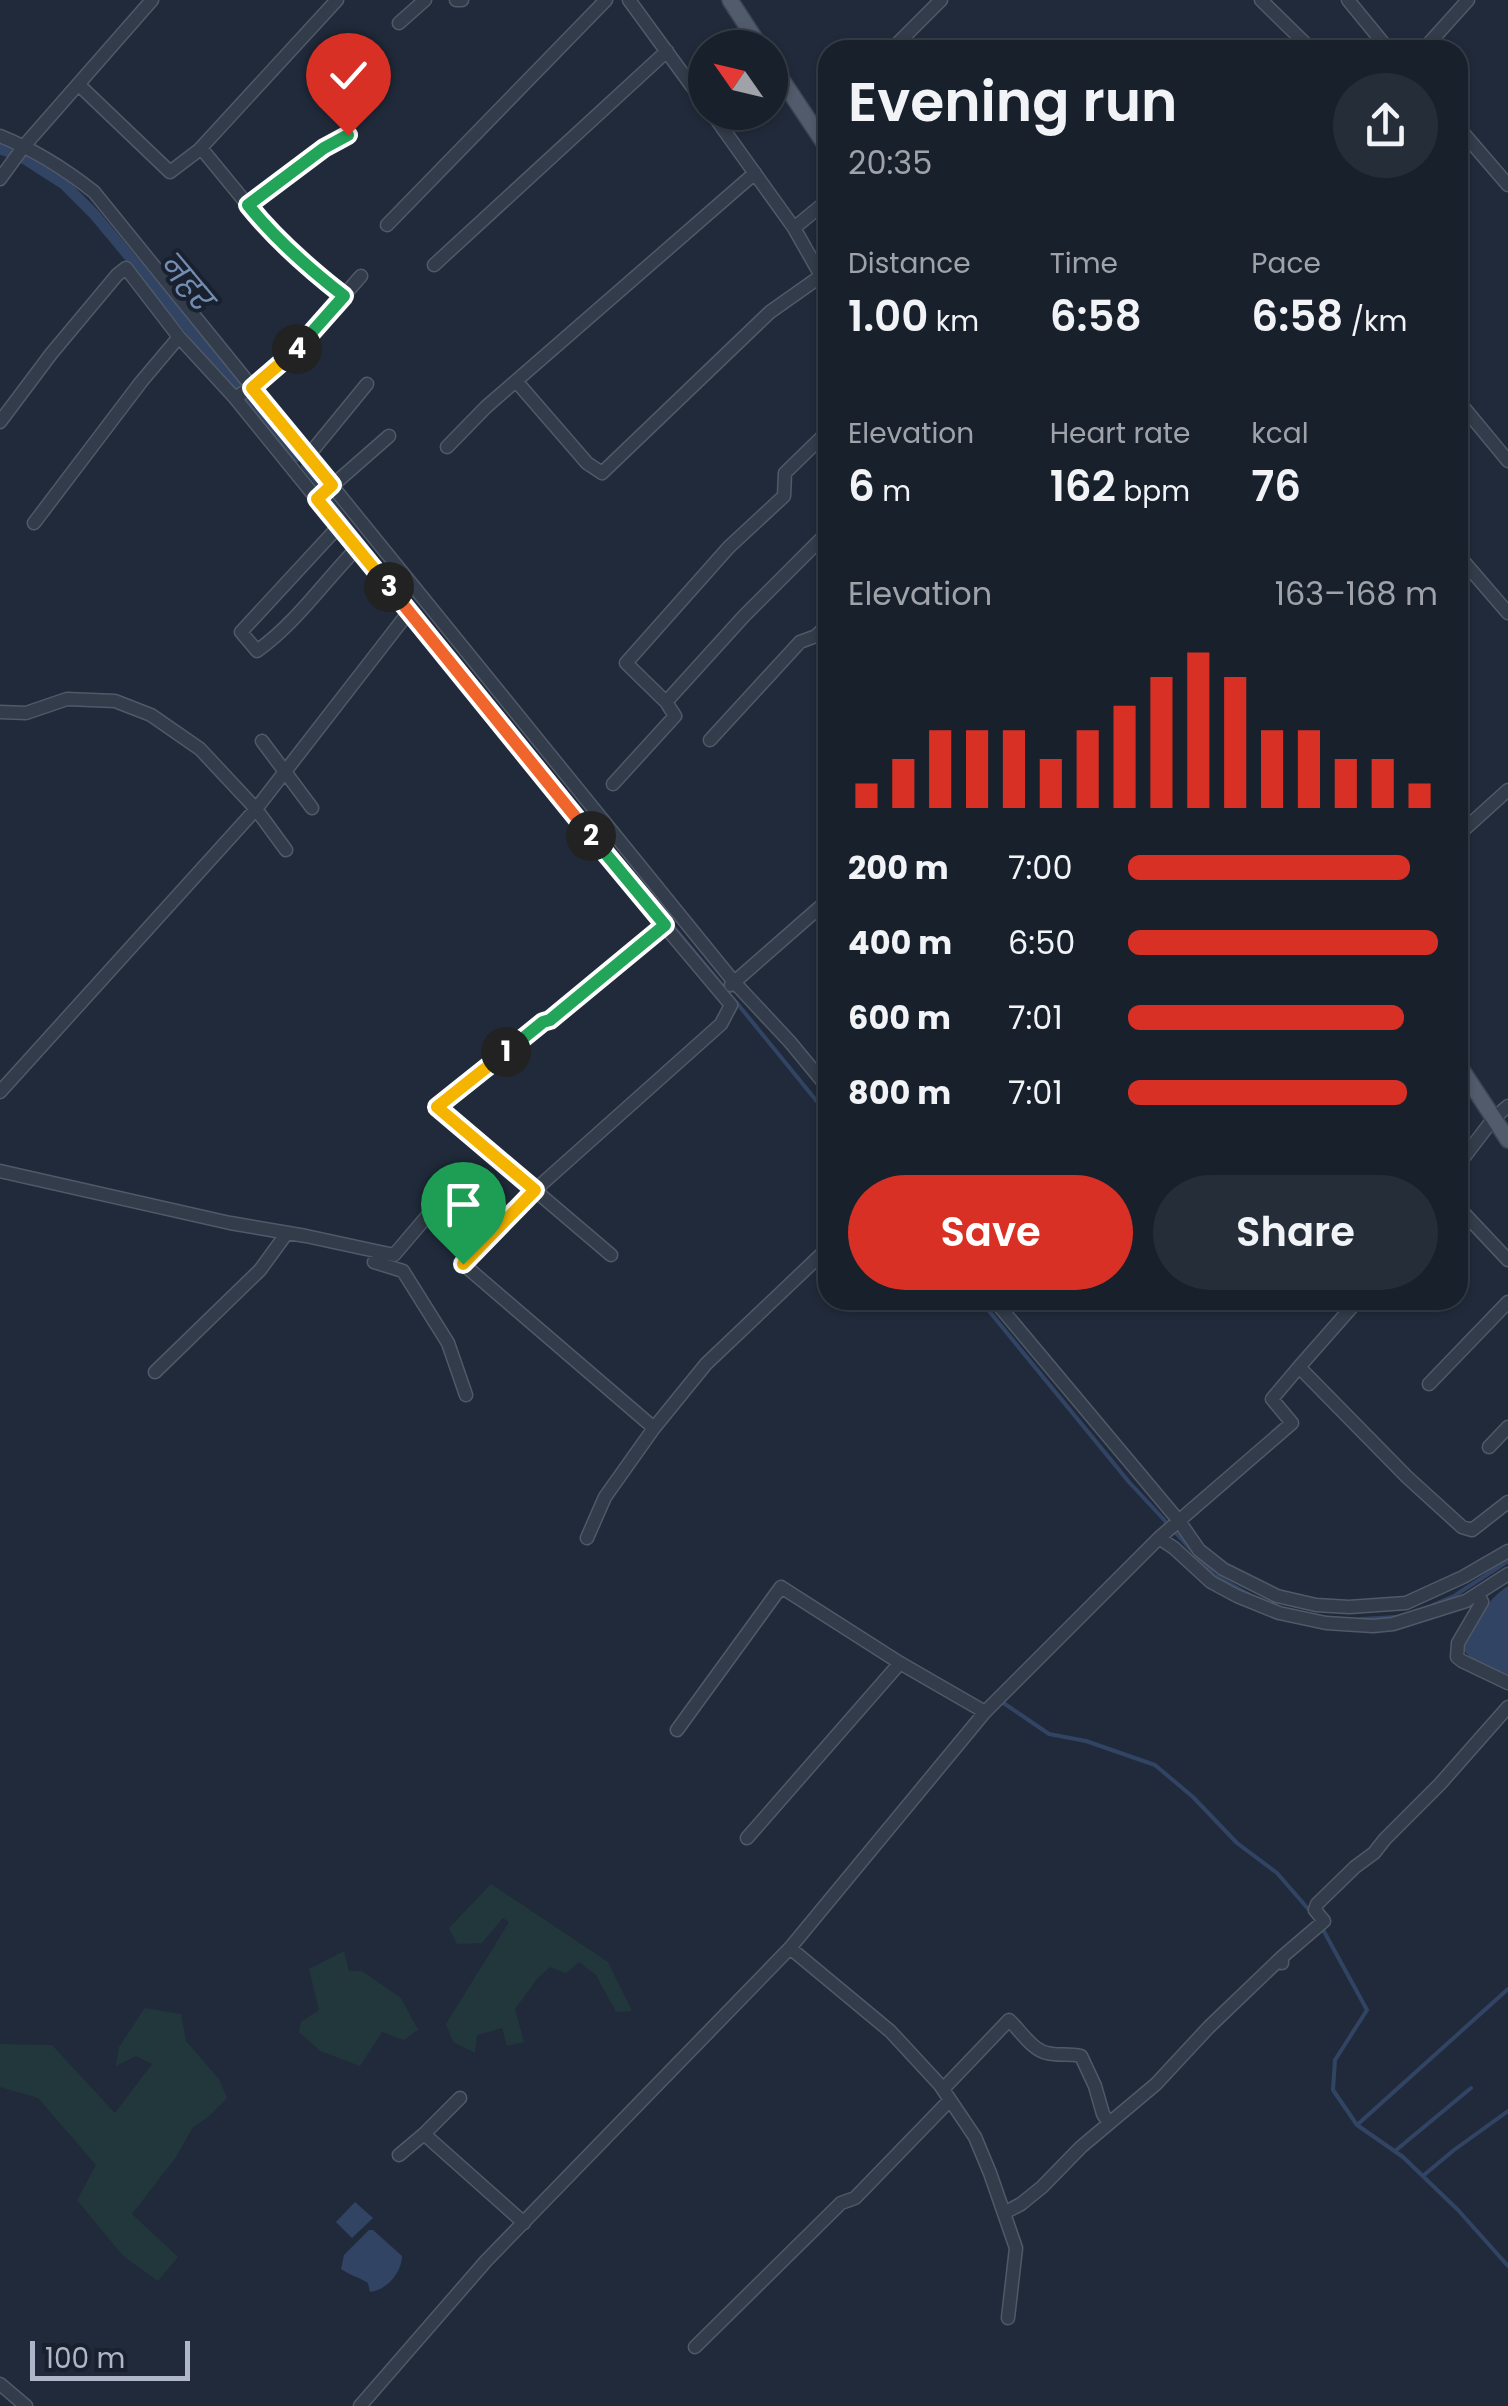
<!DOCTYPE html>
<meta charset="utf-8">
<style>
:root{--surface:#18202c;--page:#252d38;--text:#f1f3f6;--muted:#9fa3a9;--line:#363e48;--accent:#d93025}
body{margin:0;font-family:Poppins,"Noto Sans Devanagari",sans-serif;background:var(--page);color:var(--text);height:100vh;display:flex;flex-direction:column;font-size:38px;white-space:nowrap}
*{box-sizing:border-box;margin:0}
p{font-size:32px;color:var(--muted)}
.icon{flex:none;width:55px;height:55px;fill:none;stroke:currentColor;stroke-width:2;stroke-linecap:round;stroke-linejoin:round}
.map{position:relative;flex:1;overflow:hidden}
.drawer{position:absolute;left:818px;top:40px;width:650px;height:1270px;display:flex;flex-direction:column;background:var(--surface);border-radius:30px;box-shadow:0 2px 8px #0004,0 0 0 2px var(--line)}
.drawer>*{flex:none}
.needle{width:65px;rotate:304deg}
.fabs{position:absolute;left:688px;top:30px;display:grid;gap:20px}
.fabs a{display:grid;place-items:center;width:100px;height:100px;border-radius:50%;background:var(--surface);box-shadow:0 2px 8px #0004,0 0 0 2px var(--line);font-size:50px}
.scale{position:absolute;left:30px;bottom:25px;width:160px;box-sizing:border-box;padding-left:10px;border:5px solid #aeb6c7;border-top:0;font-size:28px;line-height:35px;white-space:nowrap;color:#aeb6c7;-webkit-text-stroke:8px #19212f;paint-order:stroke}
.pin{position:absolute;display:grid;place-items:center;width:85px;height:85px;color:#fff;margin:-102px -42px;border-radius:50% 50% 50% 0;rotate:-45deg;box-shadow:0 0 10px #0007}
.pin .icon{rotate:45deg}
.km{position:absolute;width:50px;height:50px;margin:-25px;border-radius:50%;background:#222;color:#fff;font-size:28px;line-height:50px;text-align:center}
.round{display:grid;place-items:center;flex:none;width:105px;height:105px;border-radius:52px;background:var(--page)}
.headline{display:flex;align-items:center;justify-content:space-between;height:170px;padding:0 30px}
h1{font-size:55px;font-weight:600;line-height:75px}
.figures{display:grid;grid-template-columns:repeat(3,1fr);gap:15px;height:170px;padding:10px 30px}
.figures div{display:grid;align-content:center}
.figures b{font-size:42px;font-weight:600}
.figures small{font-size:28px;font-weight:400}
.figures p{font-size:28px}
.chart{height:280px;padding:20px 30px}
.chart p{display:flex;justify-content:space-between}
.chart svg{width:100%;height:180px;margin-top:10px;stroke:var(--accent);stroke-width:6}
.primary-button{display:flex;gap:20px;margin-top:auto;padding:20px 30px}
.primary-button a{flex:1;height:115px;border-radius:60px;background:var(--accent);color:#fff;font-size:40px;font-weight:600;line-height:115px;text-align:center}
.primary-button a+a{background:var(--page);color:var(--text)}
ul{padding:0 30px;list-style:none;font-size:32px}
li{display:grid;grid-template-columns:160px 120px 1fr;align-items:center;height:75px}
li i{height:25px;border-radius:12px;background:var(--accent)}
.map>svg:first-child{display:block}
.green{fill:#22373b}
.water{fill:#324463}
.lines{fill:none;stroke-linecap:round;stroke-linejoin:round}
.stream{stroke:#324463;stroke-width:4}
.canal{stroke:#324463;stroke-width:11}
.minor-casing{stroke:#515968;stroke-width:15}
.major-casing{stroke:#3d4554;stroke-width:18}
.minor{stroke:#333c4a;stroke-width:12}
.major{stroke:#515b6b;stroke-width:15}
.split-1-casing{stroke:#fff;stroke-width:20}
.split-2-casing{stroke:#fff;stroke-width:20}
.split-3-casing{stroke:#fff;stroke-width:20}
.split-4-casing{stroke:#fff;stroke-width:20}
.split-5-casing{stroke:#fff;stroke-width:20}
.split-1{stroke:#f5b400;stroke-width:12}
.split-2{stroke:#22a559;stroke-width:12}
.split-3{stroke:#f0652b;stroke-width:12}
.split-4{stroke:#f5b400;stroke-width:12}
.split-5{stroke:#22a559;stroke-width:12}
.labels{text-anchor:middle;stroke-width:8;stroke-linejoin:round;paint-order:stroke}
.water-label{font-size:32px;font-style:italic;fill:#748cb1;stroke:#19212f}
</style>
<div class="map">
<svg width="1508" height="2406" viewBox="0 0 1508 2406">
<rect width="100%" height="100%" fill="#202a3a"/>
<path class="green" d="M491,1884l117,78 24,49 -16,1 -20,-37 -17,-13 -13,11 -16,-6 -13,12 -22,30 9,33 -17,4 -5,-18 -25,7 -2,18 -22,-11 -7,-18 63,-102 -6,-4 -21,25 -25,1 -8,-16z
M344,1951l5,20h13l39,27 17,32 -14,10 -22,-8 -22,34 -40,-15 -21,-19 2,-10 18,-12 -10,-41z
M145,2008l36,6 5,27 33,38 8,19 -19,19 -15,10 -17,30 -44,57 46,43 -20,24 -35,-25 -46,-56 19,-35 -58,-67 -38,-11v-43l52,1 63,68 37,-49 -16,-8 -20,10 3,-19z"/>
<path class="water" d="M1508,1586v89l-36,-15 -10,-12c11,-23 24,-48 46,-62z
M355,2202l18,16 -21,20 -16,-16z
M369,2230h4l29,26c0,16 -15,34 -32,36l-2,-9c-9,-6 -17,-7 -27,-14l3,-14z"/>
<g class="lines">
<path class="stream" d="M303,466l19,23
M328,497l117,150
M602,841l125,150
M736,1002l92,113
M980,1300l149,182 38,41 -2,2
M1174,1531l40,44 36,20
M1433,1605l21,-9 54,-35
M1361,1619l35,-2
M1002,1702l47,32 37,7 69,24 38,32 44,46 40,30 33,38
M1321,1926l46,84 -32,50 -2,30 24,35 46,32 55,53 50,56
M1357,2125l151,-136
M1395,2151l76,-63
M1424,2175l30,-25 54,-39"/>
<path class="canal" d="M0,149l12,4
M22,157l42,27 30,30 202,243"/>
<g class="minor-casing">
<path id="minor" d="M456,0h6
M629,0l76,104
M1261,0l51,50
M1348,0l41,50
M399,23l26,-23
M891,50l50,-50
M1423,50l45,-50
M79,85l91,87 29,-22 138,-150
M711,112l83,116 34,60
M1458,127l50,58
M814,129l14,-14
M0,136c35,14 65,33 94,56l640,790 56,60 38,46
M201,148l64,78 36,36 43,34
M0,179l24,-33 128,-146
M248,205l76,-57 24,-13
M387,225l219,-225
M794,228l34,-28
M434,265l233,-214
M516,381l71,82 15,10 168,-161 51,-36
M235,398c51,-31 87,-78 126,-122
M1458,409h7l43,52
M0,422l51,-68 66,-79 9,-7 53,69 56,61 396,488 100,119 -10,19 -186,166 -41,41 -48,-37 -52,61 -88,-19 -76,-13 -230,-52
M828,431l-43,42 -1,23 -55,51 -103,116 40,39 78,-86 84,-84
M447,447l39,-40 269,-234
M308,456l59,-72
M317,499l72,-63
M34,523l107,-141 38,-45
M339,526l-98,106 16,19c39,-28 67,-69 100,-103
M1458,555l50,58
M0,712l26,1 41,-14 48,2 36,14 49,34 56,60 30,41
M710,740l90,-98 16,-6 12,-12
M262,741l50,67
M613,784l62,-68 -7,-11
M1458,835l50,-45
M731,985l97,-85
M0,1092l256,-283 152,-196
M1458,1165l36,-47 14,-12
M1458,1207l50,53
M494,1231l-31,33 191,164
M611,1255l-174,-148 106,-85 8,-2 114,-95
M374,1262l29,9 45,72 18,52
M994,1300l185,221 20,29 24,19 54,27 39,9 33,2 57,-4 57,-26 45,-26
M1358,1300l-59,67 108,110 55,50 10,3 36,-28
M155,1372l105,-102 27,-37
M1429,1384l79,-82
M1489,1447l19,-20
M587,1538l18,-41 49,-69 52,-64 122,-116
M1159,1538l15,10 37,34 26,14 42,17 47,10 47,3 20,-2 73,-23 42,-27
M1478,1595l4,7 -24,41 -1,14 5,4 46,22
M677,1730l104,-143 119,76 85,49
M747,1838l153,-175
M790,1948l100,83 50,54 35,52 15,36 26,75 -8,70
M1282,1963v-6l42,-36 -9,-11 2,-6 38,-37 19,-14 11,-14 55,-55 68,-77
M943,2089l66,-69c11,10 23,30 38,33 11,3 22,0 34,3l14,30 8,28 6,9
M424,2134l100,89
M399,2155l25,-21 36,-36
M1004,2213l17,-9 21,-17 39,-40 75,-63 53,-57 73,-70
M695,2347l146,-144 14,-5 95,-98
M0,2384l26,22
M360,2406l126,-145 304,-313 195,-236 174,-174 133,-115 -20,-24 27,-32"/>
</g>
<g class="major-casing">
<path id="major" d="M730,0l31,48
M770,62l58,87
M1458,1064l50,76"/>
</g>
<use href="#minor" class="minor"/>
<use href="#major" class="major"/>
</g>
<g class="lines">
<g class="split-1-casing">
<path id="split-1" d="M463,1264l72,-74 -98,-83 69,-55"/>
</g>
<g class="split-2-casing">
<path id="split-2" d="M506,1052l37,-30 7,-2 115,-95 -74,-89"/>
</g>
<g class="split-3-casing">
<path id="split-3" d="M389,587l202,249"/>
</g>
<g class="split-4-casing">
<path id="split-4" d="M297,349l-45,39 80,97 -15,14 72,88"/>
</g>
<g class="split-5-casing">
<path id="split-5" d="M297,349l47,-53c-36,-28 -68,-56 -96,-91l76,-57 24,-13"/>
</g>
<use href="#split-1" class="split-1"/>
<use href="#split-2" class="split-2"/>
<use href="#split-3" class="split-3"/>
<use href="#split-4" class="split-4"/>
<use href="#split-5" class="split-5"/>
</g>
<g class="labels">
<g class="water-label">
<text transform="translate(187 283) rotate(50)" y="11">नहर</text>
</g>
</g>
</svg>
<div class="fabs">
<a><svg class="needle" viewBox="-14 -14 28 28"><path d="M0-13l5 13h-10z" fill="#e53935"/><path d="M0 13l5-13h-10z" fill="#9fa3a9"/></svg></a>
</div>
<div class="scale">100 m</div>
<div class="pin" style="left:463px;top:1264px;background:#1e9e55"><svg class="icon" aria-label="arrive" viewBox="0 0 24 24"><path d="M6 21V4h12l-3 4 3 4H6"/></svg></div>
<div class="pin" style="left:348px;top:135px;background:#d93025"><svg class="icon" aria-label="check" viewBox="0 0 24 24"><path d="M5 12l5 5 9-10"/></svg></div>
<b class="km" style="left:506px;top:1052px">1</b>
<b class="km" style="left:591px;top:836px">2</b>
<b class="km" style="left:389px;top:587px">3</b>
<b class="km" style="left:297px;top:349px">4</b>
<section class="drawer">
<div class="headline"><div><h1>Evening run</h1><p>20:35</p></div><a class="round"><svg class="icon" aria-label="share" viewBox="0 0 24 24"><path d="M12 15V3M7 8l5-5 5 5M5 13v7h14v-7"/></svg></a></div>
<div class="figures">
<div><p>Distance</p><b>1.00<small> km</small></b></div>
<div><p>Time</p><b>6:58</b></div>
<div><p>Pace</p><b>6:58<small> /km</small></b></div>
</div>
<div class="figures">
<div><p>Elevation</p><b>6<small> m</small></b></div>
<div><p>Heart rate</p><b>162<small> bpm</small></b></div>
<div><p>kcal</p><b>76</b></div>
</div>
<div class="chart"><p><span>Elevation</span>163–168 m</p>
<svg viewBox="0 0 160 44" preserveAspectRatio="none"><path d="M5 44V38M15 44V32M25 44V25M35 44V25M45 44V25M55 44V32M65 44V25M75 44V19M85 44V12M95 44V6M105 44V12M115 44V25M125 44V25M135 44V32M145 44V32M155 44V38"/></svg>
</div>
<ul>
<li><b>200 m</b>7:00<i style="width:91%"></i></li>
<li><b>400 m</b>6:50<i style="width:100%"></i></li>
<li><b>600 m</b>7:01<i style="width:89%"></i></li>
<li><b>800 m</b>7:01<i style="width:90%"></i></li>
</ul>
<div class="primary-button"><a>Save</a><a>Share</a></div>
</section>
</div>
